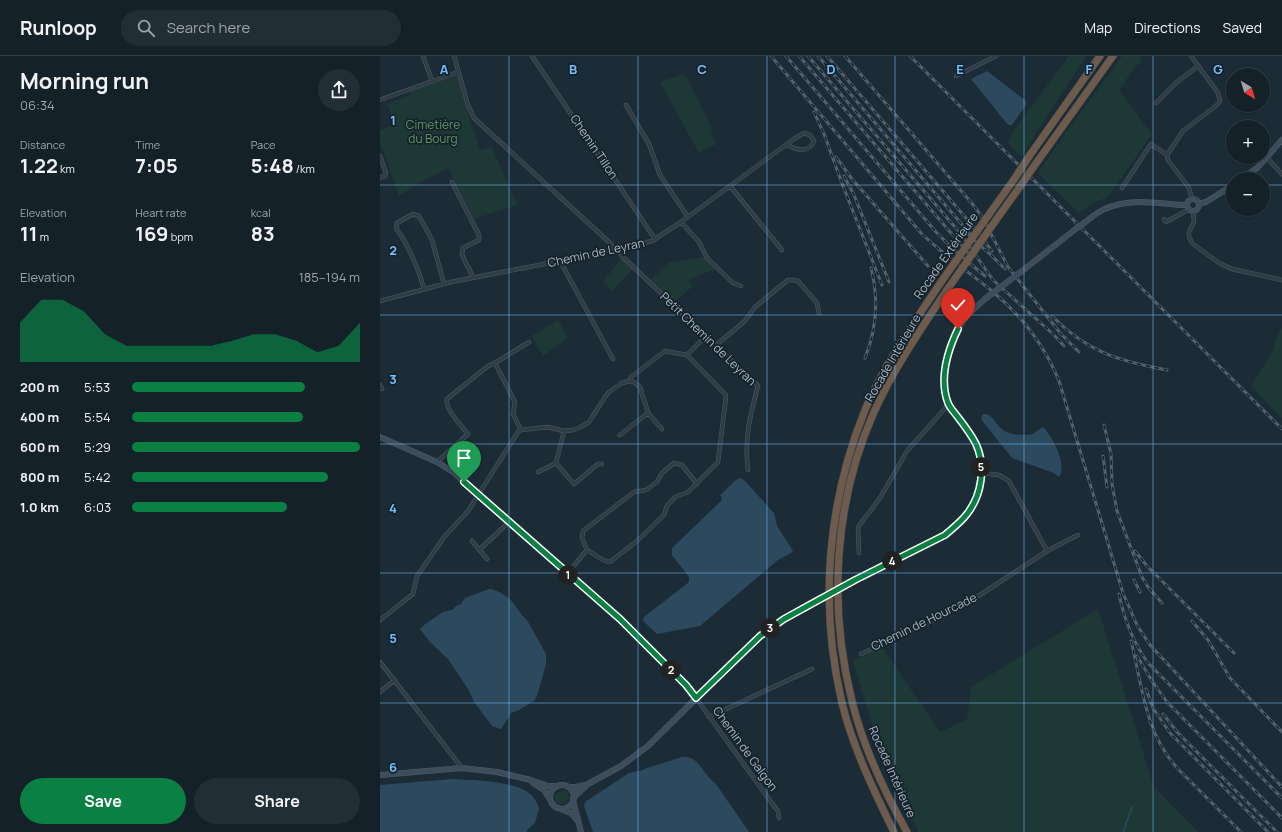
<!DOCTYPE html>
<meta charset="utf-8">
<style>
:root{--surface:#152129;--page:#222e35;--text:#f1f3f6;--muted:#9da3a8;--line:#343e46;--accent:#0b8043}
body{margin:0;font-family:Manrope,sans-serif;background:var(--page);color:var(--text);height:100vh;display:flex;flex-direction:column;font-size:15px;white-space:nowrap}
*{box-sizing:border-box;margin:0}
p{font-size:13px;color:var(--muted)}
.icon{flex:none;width:22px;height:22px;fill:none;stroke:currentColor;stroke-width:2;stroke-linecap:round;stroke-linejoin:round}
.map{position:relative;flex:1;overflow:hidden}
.drawer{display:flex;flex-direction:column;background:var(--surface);width:380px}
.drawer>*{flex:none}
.needle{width:26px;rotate:142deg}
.tools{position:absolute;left:846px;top:12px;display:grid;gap:8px}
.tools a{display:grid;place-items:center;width:44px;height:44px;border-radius:50%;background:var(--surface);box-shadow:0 1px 3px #0004,0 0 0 1px var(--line);font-size:20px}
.pin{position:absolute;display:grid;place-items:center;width:34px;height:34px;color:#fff;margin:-41px -17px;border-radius:50% 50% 50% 0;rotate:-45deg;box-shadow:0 0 4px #0007}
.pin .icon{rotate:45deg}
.km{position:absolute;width:20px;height:20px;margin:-10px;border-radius:50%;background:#222;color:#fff;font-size:11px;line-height:20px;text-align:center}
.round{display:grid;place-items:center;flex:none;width:42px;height:42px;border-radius:21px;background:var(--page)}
.summary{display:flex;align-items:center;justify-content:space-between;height:68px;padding:0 20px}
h1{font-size:22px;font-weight:700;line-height:30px}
.figures{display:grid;grid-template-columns:repeat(3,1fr);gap:6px;height:68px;padding:4px 20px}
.figures div{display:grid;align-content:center}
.figures b{font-size:20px;font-weight:700}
.figures small{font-size:11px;font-weight:400}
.figures p{font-size:11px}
.chart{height:112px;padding:8px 20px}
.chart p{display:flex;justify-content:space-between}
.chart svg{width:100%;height:72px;margin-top:4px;fill:var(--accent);opacity:.7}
.cta{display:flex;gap:8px;margin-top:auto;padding:8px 20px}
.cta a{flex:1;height:46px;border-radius:24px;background:var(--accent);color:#fff;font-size:16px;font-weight:700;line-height:46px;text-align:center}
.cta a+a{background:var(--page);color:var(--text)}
ul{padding:0 20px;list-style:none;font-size:13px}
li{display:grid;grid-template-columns:64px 48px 1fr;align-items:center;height:30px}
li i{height:10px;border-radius:5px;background:var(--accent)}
header{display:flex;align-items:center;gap:24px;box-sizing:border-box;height:56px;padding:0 20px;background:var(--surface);border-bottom:1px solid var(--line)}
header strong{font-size:19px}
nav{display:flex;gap:22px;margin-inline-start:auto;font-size:14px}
.search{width:280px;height:36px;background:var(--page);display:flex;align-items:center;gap:10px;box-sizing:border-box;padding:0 14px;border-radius:22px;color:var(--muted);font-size:15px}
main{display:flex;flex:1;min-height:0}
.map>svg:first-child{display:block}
.green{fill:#1e3836}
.water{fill:#2c495e}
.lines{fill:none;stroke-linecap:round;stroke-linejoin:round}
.stream{stroke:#2c495e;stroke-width:1.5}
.street-casing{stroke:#4d5b65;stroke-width:4.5}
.secondary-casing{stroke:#4d5b65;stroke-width:6}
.highway-casing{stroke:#3b4851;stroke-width:8}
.street{stroke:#303d47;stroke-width:3.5}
.secondary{stroke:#3d4d5b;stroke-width:5}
.highway{stroke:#6e5b4c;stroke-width:7}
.rail-casing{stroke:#51626f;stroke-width:3}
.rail{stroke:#16222b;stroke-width:1.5;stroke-dasharray:4.5;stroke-linecap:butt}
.secondary-bridge-casing{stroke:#4d5b65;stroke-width:6;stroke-linecap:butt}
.highway-bridge-casing{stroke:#3b4851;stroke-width:8;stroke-linecap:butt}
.secondary-bridge{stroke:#3d4d5b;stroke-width:5}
.highway-bridge{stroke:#6e5b4c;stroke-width:7}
.route-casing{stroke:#fff;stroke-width:8}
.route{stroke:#0b8043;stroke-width:5}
.grid{fill:none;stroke:#74c0ff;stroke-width:1;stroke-opacity:0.55}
.labels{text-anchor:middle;stroke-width:3.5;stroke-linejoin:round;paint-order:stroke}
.park-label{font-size:12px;fill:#5f9763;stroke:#16222b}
.street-label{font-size:12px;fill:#a9b8c5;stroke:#16222b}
.grid-label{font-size:13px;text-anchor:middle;font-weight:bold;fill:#74c0ff;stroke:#16222b;stroke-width:3.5;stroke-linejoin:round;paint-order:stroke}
</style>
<header>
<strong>Runloop</strong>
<div class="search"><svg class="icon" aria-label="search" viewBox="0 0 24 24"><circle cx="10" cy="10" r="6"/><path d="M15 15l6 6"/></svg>Search here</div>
<nav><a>Map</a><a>Directions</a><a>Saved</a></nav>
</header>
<main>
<section class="drawer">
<div class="summary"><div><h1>Morning run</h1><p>06:34</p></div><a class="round"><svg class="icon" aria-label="share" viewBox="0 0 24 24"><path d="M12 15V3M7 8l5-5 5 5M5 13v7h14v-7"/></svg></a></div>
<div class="figures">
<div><p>Distance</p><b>1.22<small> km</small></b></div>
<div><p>Time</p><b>7:05</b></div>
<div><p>Pace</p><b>5:48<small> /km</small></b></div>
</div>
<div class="figures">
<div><p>Elevation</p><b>11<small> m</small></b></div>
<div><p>Heart rate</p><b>169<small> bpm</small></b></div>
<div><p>kcal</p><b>83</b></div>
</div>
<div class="chart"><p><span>Elevation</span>185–194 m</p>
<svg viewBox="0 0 160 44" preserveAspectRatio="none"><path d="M0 44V20L10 6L20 6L30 13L40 27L50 34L60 34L70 34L80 34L90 34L100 31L110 27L120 27L130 31L140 38L150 34L160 20V44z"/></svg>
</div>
<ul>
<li><b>200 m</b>5:53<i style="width:76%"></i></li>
<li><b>400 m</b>5:54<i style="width:75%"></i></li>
<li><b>600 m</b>5:29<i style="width:100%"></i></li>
<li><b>800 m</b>5:42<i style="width:86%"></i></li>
<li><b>1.0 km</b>6:03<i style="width:68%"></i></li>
</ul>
<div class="cta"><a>Save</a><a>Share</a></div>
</section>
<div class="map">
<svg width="902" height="776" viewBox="0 0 902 776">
<rect width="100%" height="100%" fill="#1c2c37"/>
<path class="green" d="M689,0h17l-65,101 -14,-15 6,-10z
M742,0h20l-1,2 2,3 -8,6 -16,23 33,44 -43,62 -15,7 -15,10 -41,-40 28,-41z
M305,18l28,57 -3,2 6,11 -17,9 -39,-71z
M74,20l3,1 23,73 12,-3 25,58 -43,14 -26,-51 -26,13 -23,15 -19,-54v-12l15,-5 -8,-21 24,-9 -1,-4z
M324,201l11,12 -27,11 5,6 -18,16 -24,-22 17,-17z
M242,202l11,11 -21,22 -9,-10z
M178,264l10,18 -25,18 -11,-20z
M902,272v90l-31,-32 22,-35 3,-12z
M718,553l56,178 44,45h-279l-7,-12 -34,-76 -25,-83 29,-14 58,85 27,-13 4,-32z
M184,734l4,3 1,6 -4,4 -6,1 -4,-4 -1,-6z"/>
<path class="water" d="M607,15l39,30v4l-14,20h-4l-37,-46z
M603,358c10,-1 12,10 19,15 6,6 22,7 30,5 4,-1 7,-5 11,-7 9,9 25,38 16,50l-5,-4 -42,-15 -29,-36 -2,-4z
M361,422l4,3 29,32 3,13 16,25 -2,2 -13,7 -78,66 -43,8 -14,-13 1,-4 45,-35v-5l-17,-22v-7l49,-47 1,-3 -2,-3 16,-15z
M109,533c7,0 20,8 24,14 5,6 8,12 14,17l19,34v10l-9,32 -3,5 -15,9 -8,3 -9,15 -2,1 -8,-3 -18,-24 -6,-13 -20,-30 -18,-17 -10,-13 4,-4 19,-13 9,-2 4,-4 5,-2 4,-6z
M302,701c17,-2 22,19 34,27l33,48h-156l-9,-26 1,-4 44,-29 14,-3 4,-2z
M73,723c19,1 54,2 71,11 8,4 12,10 15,18l-4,15 -8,7v2h-147v-47z"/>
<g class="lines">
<path class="stream" d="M743,776l9,-25"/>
<g class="street-casing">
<path id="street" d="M43,0l9,25
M74,0l14,49 6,13 136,125c3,6 9,8 13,14l135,129c-8,30 -14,52 -10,84
M152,0l123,183
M811,0l27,37 2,8 -3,4 -34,26 -16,24 1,5 21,28 3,11
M576,20l40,-20
M0,44l78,-28
M776,47l21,-21 21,-16
M246,49l23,39 11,31 28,42
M0,100l6,17 -1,3 -5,2
M887,102l15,16
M72,126l27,53v5l-16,8 -1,7 11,22
M350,130l52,64
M742,132l29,-44 16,11
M813,155l1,11 -5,10v5l3,6 13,10 14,10 13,6 50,11
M784,163l2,3 22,-12
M301,166l18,20 8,16 26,25 8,3
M180,205l53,98
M44,233c-5,-19 -12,-35 -22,-52 -3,-5 -7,-8 -5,-14l16,-9 6,2 13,24 12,44
M0,245l71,-19 109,-21 92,-20 29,-19 113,-83 10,-6 6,2 4,6c-5,13 -17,9 -27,4
M336,289l29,-24 10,-14 33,-27h6l4,1 19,22 2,10
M250,325l1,-4 34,-26 22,4 19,-19
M0,329l2,4
M141,374l-8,-16 2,-12 -20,-39 34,-21
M184,375l-8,32 18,21 24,-20h4
M240,379l28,-22
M57,406l31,-28c-6,-7 -24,-26 -21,-35l41,-33 7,-3
M158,416l18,-9
M602,417l17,2 10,6 38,70
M92,485l15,18
M99,494l30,-28
M207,494c9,4 13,11 23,12l28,-22 26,-25 3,-9 8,-9 13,-5 30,-30 8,-65 -1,-3 -38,-39
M479,497l-1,-26 22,-29 27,-47 42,-47
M187,518l20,-24 -5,-12 1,-7 51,-39 12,-2 11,-8 5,-9 12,-10 8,2 15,19
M0,564l33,-26 4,-18 28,-40 23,-25 50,-79 3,-2 27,-3 16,4 9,-1 8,-3 8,-5 16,-25 4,-5 13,-9 8,-2 4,1 6,5 8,26 14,16
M481,598l72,-33 47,-26 67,-44 31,-16
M0,606l82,106
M0,636l15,-12
M316,642l78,108 4,5 1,7
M329,661l103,-48"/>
</g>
<g class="secondary-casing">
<path id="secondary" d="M862,123l15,-11 25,-28
M807 149a6 6 0 1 1 12 0a6 6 0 1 1-12 0Z
M819,148l7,-2 27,-17
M704,167c7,-5 13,-11 21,-14 24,-12 55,-5 81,-4
M642,215l55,-43
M0,381l57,25 16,10 166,147 67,66 10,13
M475,524l90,-45c8,-7 16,-13 22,-21 15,-19 20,-51 8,-72 -5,-9 -11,-17 -17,-25 -3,-4 -7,-8 -9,-13 -11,-24 0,-64 15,-84 6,-8 14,-15 21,-21
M0,719l82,-7 35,4 34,8 17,6h9
M153,727l11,7 6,9
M170 741a12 12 0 1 1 24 0a12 12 0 1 1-24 0Z
M188,731h8l9,-2
M193,742l15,-14 33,-18 27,-20 112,-111 24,-16 28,-17
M193,745l8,31
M181,753l10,4 6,7"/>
</g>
<g class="highway-casing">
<path id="highway" d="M650,99l70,-99
M657,106l76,-106
M610,157l25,-35
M616,164l25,-35
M514,776c-20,-41 -41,-84 -52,-129 -23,-98 -15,-199 23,-293 19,-46 49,-87 76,-128
M527,776c-23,-41 -44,-85 -55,-131 -24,-95 -18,-199 22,-289 20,-44 47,-83 73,-122"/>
</g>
<use href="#street" class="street"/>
<use href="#secondary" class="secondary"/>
<use href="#highway" class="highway"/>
<g class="rail-casing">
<path id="rail" d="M391,0l150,177c22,22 48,39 71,58 30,25 53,55 67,90l64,212 14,32 13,20 132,142
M406,0l150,176 18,18 31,26
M419,0l170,198
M428,0l152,177 33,47 61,55 10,11
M438,0l152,178
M447,0l145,169 20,26
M465,0l130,151 9,13 24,47 53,67 18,18
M530,0l372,373
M434,56l10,22 19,52 39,99
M456,101l16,22 76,87
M464,120l10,19 35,87
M584,175l27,24 14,14
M672,260c35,36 67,45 115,54
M485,302c12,-30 14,-59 6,-90
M724,369l7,29 1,30 5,27 25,66 6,10 14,16
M723,400l4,31
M755,495l12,15 87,87
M754,524l6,12
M739,538c5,25 14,48 29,69l134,135
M812,565l16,19 22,38 52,54
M751,585c12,47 13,90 47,128l63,63
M757,600l15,25 15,21 115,116
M766,633l7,19 17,25 98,99
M783,658l15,19 99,99"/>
</g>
<use href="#rail" class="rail"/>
<g class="secondary-bridge-casing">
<path id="secondary-bridge" d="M697,172l7,-5
M605,243l37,-28
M432,546l43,-22"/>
</g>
<g class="highway-bridge-casing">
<path id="highway-bridge" d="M635,122l15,-23
M641,129l16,-23
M561,226l49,-69
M567,234l49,-70"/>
</g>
<use href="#secondary-bridge" class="secondary-bridge"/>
<use href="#highway-bridge" class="highway-bridge"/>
</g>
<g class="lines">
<g class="route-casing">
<path id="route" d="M84,426l156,137 66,66 10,13 64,-62 24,-17 71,-39 90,-45c8,-7 16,-13 22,-21 15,-19 19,-48 9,-70 -5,-10 -12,-19 -19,-28 -3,-4 -7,-8 -9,-13 -9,-24 -1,-51 10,-74"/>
</g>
<use href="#route" class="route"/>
</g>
<path class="grid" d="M129,0v776M258,0v776M387,0v776M515,0v776M644,0v776M773,0v776M0,129h853M883,129h19M0,259h902M0,388h902M0,517h902M0,647h902"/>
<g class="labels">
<g class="park-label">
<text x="53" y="73">Cimetière<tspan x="53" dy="14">du Bourg</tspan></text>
</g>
<g class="street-label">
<text transform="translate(214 91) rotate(56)" y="4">Chemin Tillon</text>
<text transform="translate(216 197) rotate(-12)" y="4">Chemin de Leyran</text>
<text transform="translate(566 200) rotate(-55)" y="4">Rocade Extérieure</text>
<text transform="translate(328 283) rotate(44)" y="4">Petit Chemin de Leyran</text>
<text transform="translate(513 302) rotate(-60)" y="4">Rocade Intérieure</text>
<text transform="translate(544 566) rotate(-26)" y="4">Chemin de Hourcade</text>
<text transform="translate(365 693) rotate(54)" y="4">Chemin de Galgon</text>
<text transform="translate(512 716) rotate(66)" y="4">Rocade Intérieure</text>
</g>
</g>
<g class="grid-label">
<text x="64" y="18">A</text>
<text x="193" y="18">B</text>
<text x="322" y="18">C</text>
<text x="451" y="18">D</text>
<text x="580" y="18">E</text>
<text x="709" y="18">F</text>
<text x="838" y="18">G</text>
<text x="13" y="69">1</text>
<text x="13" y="199">2</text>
<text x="13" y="328">3</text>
<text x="13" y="457">4</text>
<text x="13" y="587">5</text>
<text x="13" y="716">6</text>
</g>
</svg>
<div class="tools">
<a><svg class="needle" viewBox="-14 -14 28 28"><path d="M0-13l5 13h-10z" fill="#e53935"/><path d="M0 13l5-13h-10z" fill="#9da3a8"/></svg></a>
<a>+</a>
<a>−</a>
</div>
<div class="pin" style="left:84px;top:426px;background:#1e9e55"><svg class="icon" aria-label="arrive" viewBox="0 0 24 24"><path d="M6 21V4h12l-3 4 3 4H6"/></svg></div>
<div class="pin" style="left:578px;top:273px;background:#d93025"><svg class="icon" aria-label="check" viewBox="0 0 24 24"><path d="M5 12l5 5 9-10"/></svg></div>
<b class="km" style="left:188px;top:519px">1</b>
<b class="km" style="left:291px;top:614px">2</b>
<b class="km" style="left:390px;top:572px">3</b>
<b class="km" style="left:512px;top:505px">4</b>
<b class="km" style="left:601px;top:411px">5</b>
</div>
</main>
